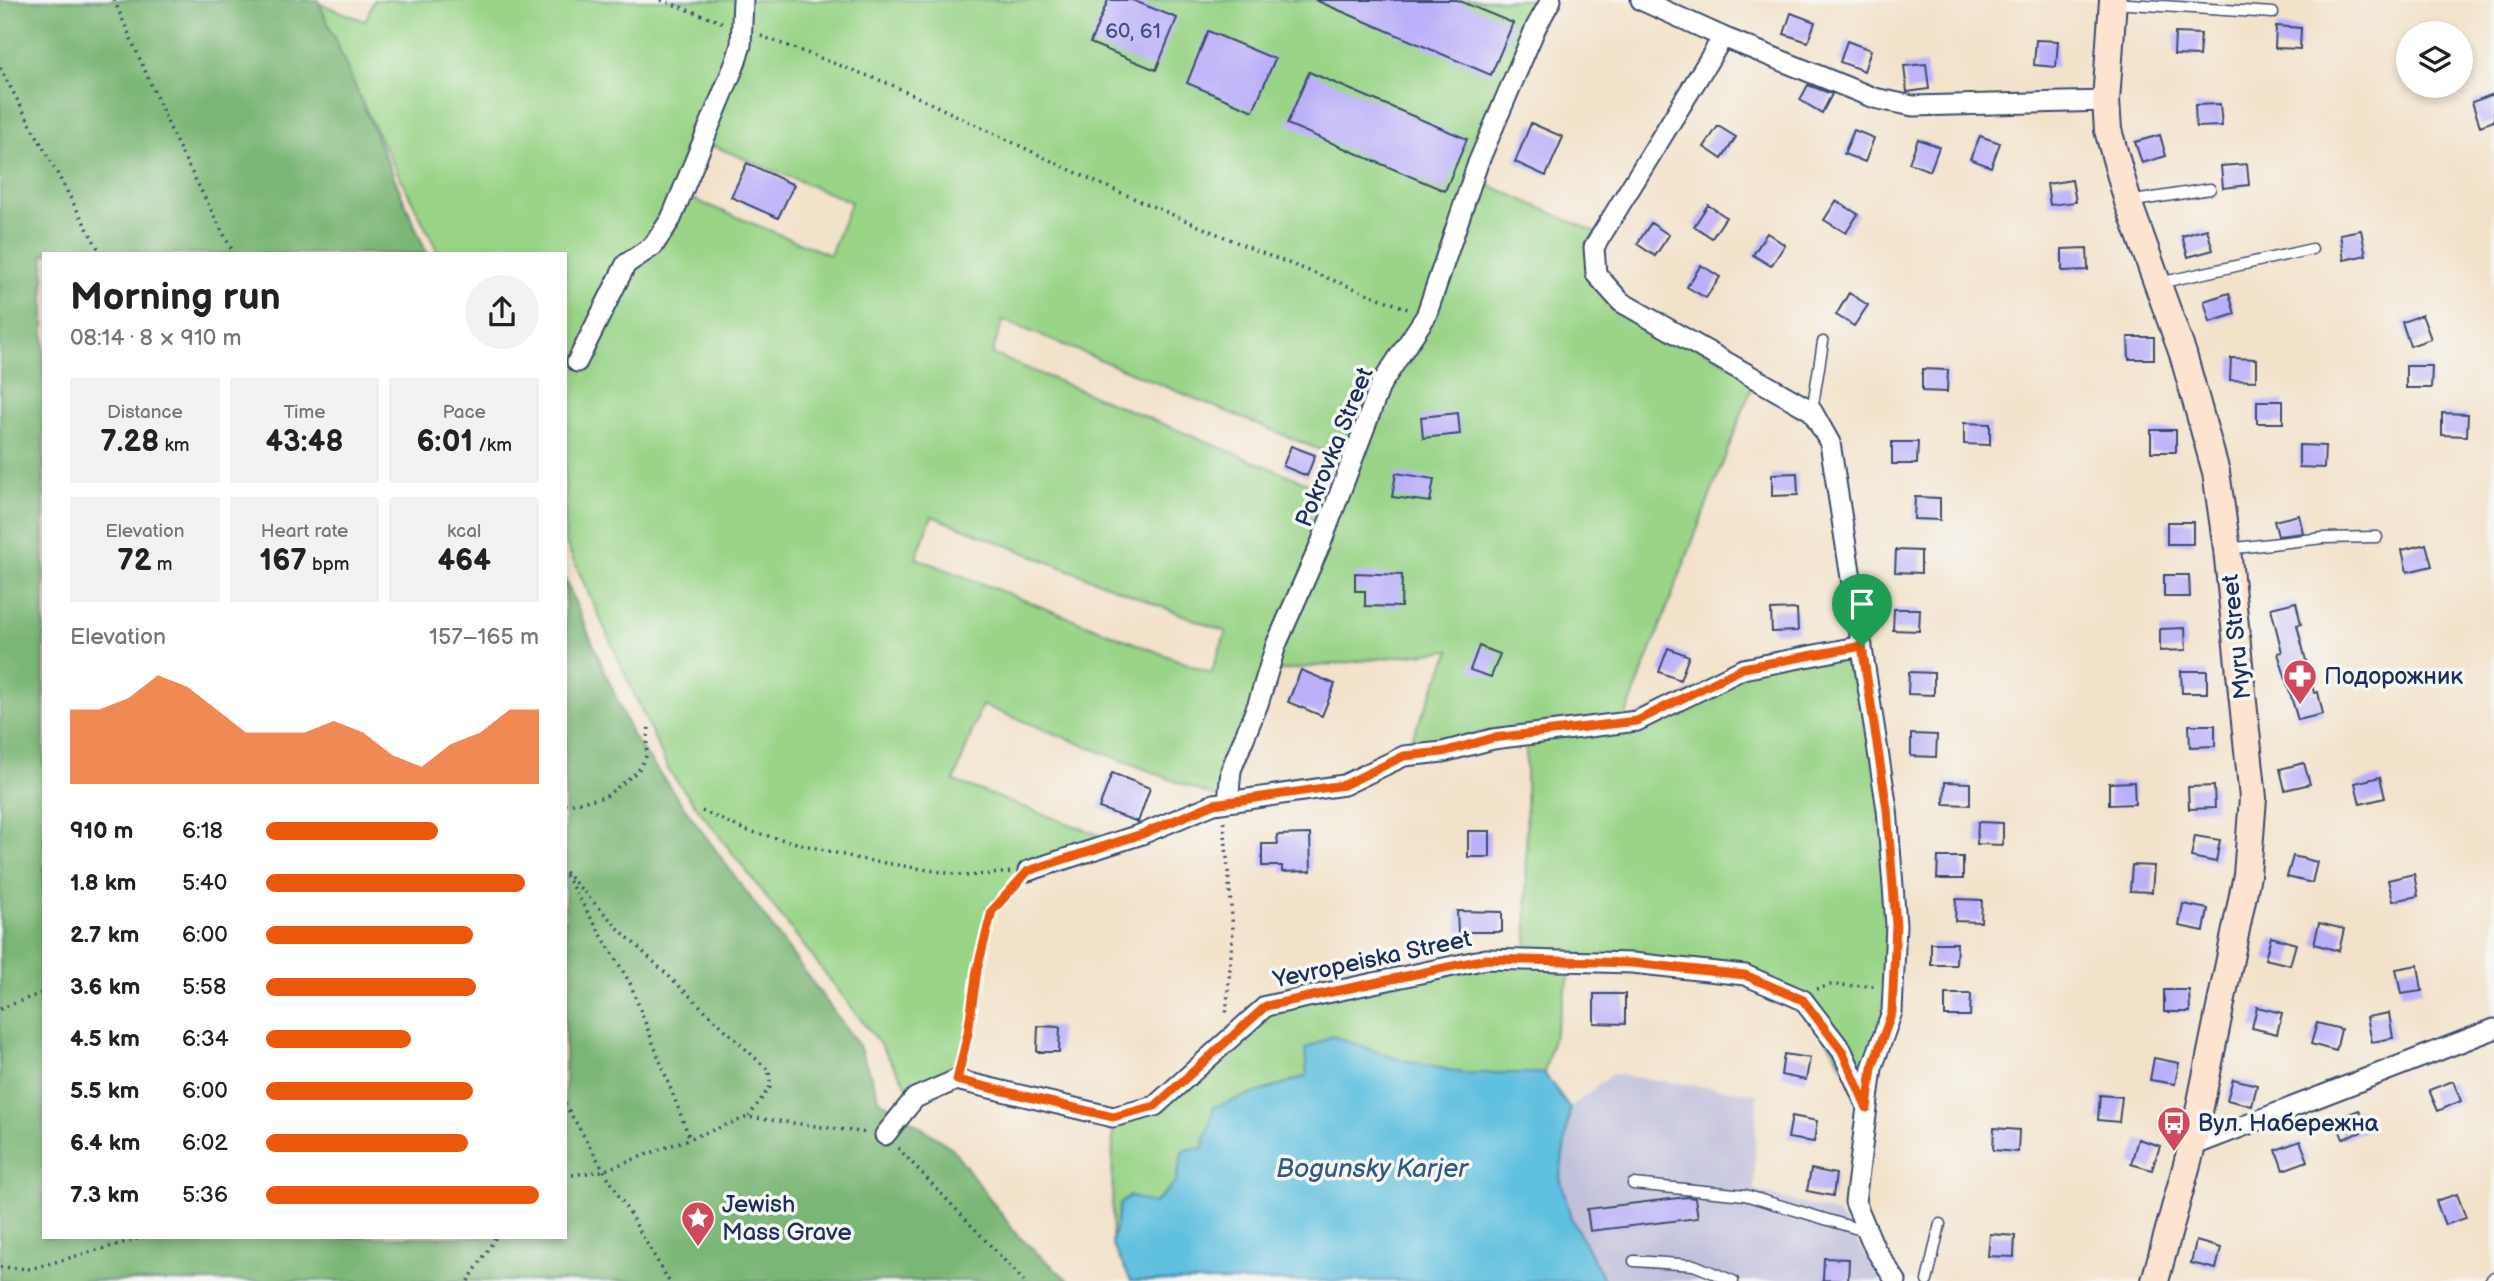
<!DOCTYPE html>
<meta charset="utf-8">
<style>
:root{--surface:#fff;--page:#f2f2f2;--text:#222;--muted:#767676;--accent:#ea580c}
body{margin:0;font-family:"Balsamiq Sans",sans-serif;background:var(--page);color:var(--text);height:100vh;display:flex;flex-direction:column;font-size:26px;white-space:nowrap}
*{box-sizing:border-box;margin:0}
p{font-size:23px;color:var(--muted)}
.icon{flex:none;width:38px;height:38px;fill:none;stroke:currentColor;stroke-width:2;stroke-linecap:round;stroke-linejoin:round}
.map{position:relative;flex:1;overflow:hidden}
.side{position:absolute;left:42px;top:252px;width:525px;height:987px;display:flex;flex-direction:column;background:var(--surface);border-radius:0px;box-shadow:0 4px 10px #0003}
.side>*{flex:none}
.tools{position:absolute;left:2396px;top:21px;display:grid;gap:14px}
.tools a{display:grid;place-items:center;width:77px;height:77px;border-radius:50%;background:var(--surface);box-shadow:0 4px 10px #0003;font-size:35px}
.pin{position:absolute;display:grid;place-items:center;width:60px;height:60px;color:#fff;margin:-72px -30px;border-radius:50% 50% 50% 0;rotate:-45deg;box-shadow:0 0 7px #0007}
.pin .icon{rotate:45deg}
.round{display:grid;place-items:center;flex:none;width:74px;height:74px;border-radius:37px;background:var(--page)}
.overview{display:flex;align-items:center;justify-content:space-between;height:119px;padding:0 28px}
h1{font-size:38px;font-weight:600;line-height:52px}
.stats{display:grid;grid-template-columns:repeat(3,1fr);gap:10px;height:119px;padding:7px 28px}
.stats div{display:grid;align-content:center;border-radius:0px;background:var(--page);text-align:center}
.stats b{font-size:30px;font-weight:600}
.stats small{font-size:19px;font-weight:400}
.stats p{font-size:19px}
.chart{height:196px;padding:14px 28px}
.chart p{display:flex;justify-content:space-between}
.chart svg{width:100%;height:126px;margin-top:7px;fill:var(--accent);opacity:.7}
ul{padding:0 28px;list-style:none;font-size:23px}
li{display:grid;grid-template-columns:112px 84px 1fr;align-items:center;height:52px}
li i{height:18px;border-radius:9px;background:var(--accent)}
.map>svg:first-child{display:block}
.industrial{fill:#c2c1dc}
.green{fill:#99d487;stroke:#5a8272;stroke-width:2;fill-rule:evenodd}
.forest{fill:#7ab674;stroke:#4a7269;stroke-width:2}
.water{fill:#61c0df;stroke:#3e789e;stroke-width:2}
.building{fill:#baaff9}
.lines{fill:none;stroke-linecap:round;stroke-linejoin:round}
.lane-casing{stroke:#3b4a6e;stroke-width:13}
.street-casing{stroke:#3b4a6e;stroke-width:23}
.secondary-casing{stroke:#3b4a6e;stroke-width:30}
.path{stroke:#3b4a6e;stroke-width:3.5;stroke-dasharray:2 5;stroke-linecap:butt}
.lane{stroke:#fff;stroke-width:10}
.street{stroke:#fff;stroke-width:19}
.secondary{stroke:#fde4d1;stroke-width:26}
.route-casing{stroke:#fff;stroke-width:14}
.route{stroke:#ea580c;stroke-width:9}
.labels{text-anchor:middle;stroke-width:7;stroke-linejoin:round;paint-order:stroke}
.number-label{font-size:21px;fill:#434f85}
.street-label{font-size:24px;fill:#1b2f5e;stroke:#f6f6f2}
.poi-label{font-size:24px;fill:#1b2f5e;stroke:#f6f6f2;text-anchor:start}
.water-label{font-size:26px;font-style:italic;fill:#305a85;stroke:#f6f6f2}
</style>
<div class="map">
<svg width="2494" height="1281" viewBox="0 0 2494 1281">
<rect width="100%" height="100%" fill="#f6f6f2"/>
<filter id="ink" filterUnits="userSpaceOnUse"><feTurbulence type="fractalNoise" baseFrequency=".0143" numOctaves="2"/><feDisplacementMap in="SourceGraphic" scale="14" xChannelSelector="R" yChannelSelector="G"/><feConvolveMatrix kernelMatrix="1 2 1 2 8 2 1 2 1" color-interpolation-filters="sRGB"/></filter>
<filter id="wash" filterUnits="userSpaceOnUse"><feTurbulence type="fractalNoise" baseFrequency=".00686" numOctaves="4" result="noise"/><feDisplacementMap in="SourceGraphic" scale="28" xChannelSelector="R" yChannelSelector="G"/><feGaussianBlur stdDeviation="1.57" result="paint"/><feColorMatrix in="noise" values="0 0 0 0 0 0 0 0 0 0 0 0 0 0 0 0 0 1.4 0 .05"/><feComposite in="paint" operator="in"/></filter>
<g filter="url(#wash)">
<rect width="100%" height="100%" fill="#f3e2ca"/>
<path class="industrial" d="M1612,1074l145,20 -3,96 84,24 46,67h-279l-34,-63 -11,-42 10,-68z"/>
<path class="green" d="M310,0l55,21 9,-21h1177l-78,178 129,57 -6,39 25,28 134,77 -132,344 120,-54 119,-23 25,163 5,203 -25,96 -64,-109 -58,-24 -172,-13 -29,111h-81l-66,-14 -66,-23 -24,40 -93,31 -11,41 -20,3 -7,31 -23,22 -23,-8 -10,8 -8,40 1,-127 42,-11 111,-100 261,-46 -1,-224 -122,20 47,-106 -183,22 -40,130 -246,-97 -28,76 164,61 -90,29 -36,40 -15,59 -9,63 -12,47 -41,18 -36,-55 -210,-272 -104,-230v-287h-126zM711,145l140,57 -21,53 -140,-57zM1003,320l349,143 -13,33 -347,-142zM932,516l294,116 -15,41 -295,-115z"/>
<path class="forest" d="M0,0h318l109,254h-383v983h521v-658l68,158 226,309 21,54 72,48 65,87 52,46h-1069z"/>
<path class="water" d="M1332,1036l65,23 66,14h81l26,35 -10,69 11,41 34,63h-474l-19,-37 8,-40 10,-8 24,8 22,-22 7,-32 20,-2 11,-41 93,-31 -2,-27z"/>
<g id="blocks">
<path class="building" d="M1108,0h24l45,18 -21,52 -66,-27z
M1315,0h142l56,23 -22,52z
M1791,13l24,9 -7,20 -24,-8z
M2276,26l25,2 -1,21 -25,-1z
M1208,31l67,28 -22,52 -66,-28z
M2175,33l26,1 -2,22 -25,-1z
M2036,40l22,1 -2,26 -22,-2z
M1847,41l24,9 -7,21 -24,-9z
M1926,64l3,25 -22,3 -3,-26z
M1309,72l158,67 -22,52 -158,-67z
M1808,85l24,9 -10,19 -22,-13z
M2494,94v27l-14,5 -8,-24z
M2220,104l2,22 -26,1 -1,-22z
M1531,123l32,14 -17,39 -31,-14z
M1718,126l18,11 -14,22 -18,-12z
M1854,130l20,8 -9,24 -21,-8z
M2160,135l6,21 -24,7 -7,-21z
M1980,136l20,7 -9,24 -21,-8z
M1918,139l21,8 -9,24 -21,-8z
M747,163l47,22 -16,33 -47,-21z
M2247,164l2,21 -26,3 -2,-22z
M2072,180l4,22 -26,3 -3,-21z
M1836,201l22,13 -12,19 -22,-13z
M1708,205l18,12 -14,21 -18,-12z
M1651,223l18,12 -14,21 -18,-12z
M2207,229l6,21 -25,7 -6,-21z
M2361,230l5,25 -22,5 -4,-26z
M1767,233l18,12 -14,21 -18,-11z
M2087,248l1,22 -26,1v-22z
M1701,265l19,12 -14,21 -19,-11z
M1849,293l19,12 -14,21 -18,-11z
M2229,293l6,21 -25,8 -6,-21z
M2422,315l9,24 -21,7 -8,-24z
M2128,337h26v22h-25z
M2231,358l25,1v22l-26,-1z
M2406,366h26l-1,22h-25z
M1922,369l26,1 -1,22 -25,-1z
M2257,401h26v22h-26z
M1458,413l2,21 -37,4 -2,-21z
M2442,413l26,1 -1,22 -25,-1z
M1964,423l26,1v21l-26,-1z
M2151,430h25v22h-25z
M1892,442h26l-1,22h-25z
M2299,445l26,1 -1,22 -25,-1z
M1291,446l24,9 -8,21 -24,-10z
M1396,473l38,6 -4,23 -38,-5z
M1797,473l1,22 -26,1v-22z
M1915,497l25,1v22l-26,-1z
M2299,515l4,18 -25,3 -4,-15z
M2167,522h26v22h-26z
M2426,544l6,22 -25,6 -5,-22z
M1896,550l25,1v22l-26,-1z
M1355,573l47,2 -1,32 -36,-1v-15h-10z
M2164,575h25l1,22h-26z
M2296,602l5,22 -4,1 17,68 4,-1 5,22 -25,6 -20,-67 4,-1 -11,-44z
M1797,609l1,22 -26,1 -1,-22z
M1894,609h26l-1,22 -26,-1z
M2185,628l1,22 -26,1v-22z
M1479,646l21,8 -9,23 -21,-7z
M1668,648l21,8 -9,24 -21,-8z
M1301,670l34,14 -13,32 -34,-14z
M2181,671h26v22h-25z
M1909,672l25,1v22l-26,-1z
M2189,725h26v21l-25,1z
M1911,734l26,1 -1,22 -25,-1z
M2304,763l6,21 -25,6 -5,-21z
M1112,773l38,15 -12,34 -39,-14z
M2380,777l5,21 -25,6 -5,-21z
M1945,782l25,1v22l-26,-1z
M2134,782l1,22 -26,1v-22z
M2214,786l1,22 -26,1 -1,-22z
M1978,822l25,1v22l-26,-1z
M1468,831h22v26h-22z
M1310,834l1,37 -29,1v-6h-20v-22h16l-1,-9z
M2195,836l25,4 -4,22 -25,-5z
M2293,856l24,6 -5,21 -25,-6z
M1938,857h25v22h-26z
M2132,865l22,1 -2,26 -22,-1z
M2414,874l4,22 -25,5 -5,-21z
M1956,899l26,1 -1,22 -26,-1z
M2183,904l25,5 -4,22 -25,-5z
M1457,911l45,1v20h-44z
M2319,923l25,6 -5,22 -25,-7z
M2271,937l25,7 -6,21 -25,-6z
M1931,943h26l-1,22h-25z
M2418,965l4,26 -21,3 -5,-25z
M2164,990h25l1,22h-26z
M1594,994h31v30l-31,-1z
M1945,994h26l-1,22h-25z
M2257,1007l25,6 -5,21 -25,-6z
M2389,1013l4,25 -21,4 -5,-25z
M2317,1023l24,6 -5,22 -25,-7z
M1038,1026l22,1 -1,25h-22z
M1784,1054l26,4 -4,22 -25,-5z
M2154,1058l25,5 -4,21 -25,-4z
M2233,1079l24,6 -5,21 -25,-6z
M2453,1081l8,20 -23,10 -9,-21z
M2100,1095l22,2 -3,25 -21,-2z
M2359,1110l8,20 -24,9 -8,-20z
M1792,1116l25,5 -3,21 -26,-4z
M1994,1128l25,2 -1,22 -25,-2z
M2138,1139l22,7 -8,24 -21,-6z
M2300,1141l8,20 -25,9 -7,-20z
M1811,1169l25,5 -3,22 -26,-5z
M2457,1194l9,24 -21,7 -9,-24z
M1687,1197l8,1 3,20 -108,13 -3,-22z
M1990,1234l25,2 -1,21 -26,-1z
M2196,1241l25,7 -5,21 -25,-6z
M1824,1258l25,1 -1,22 -25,-1z"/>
</g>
</g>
<g filter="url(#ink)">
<use href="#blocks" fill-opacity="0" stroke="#3b4a6e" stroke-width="2"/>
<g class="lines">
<g class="lane-casing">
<path id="lane" d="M2113,3l160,10
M2128,202l82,-13
M2159,283l153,-34
M1812,411l11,-69
M2227,549l96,-11 54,-1
M1633,1184l112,11 123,37
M1634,1261l60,4 39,16
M1927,1281l13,-57
M2490,1281l4,-4"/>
</g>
<g class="street-casing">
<path id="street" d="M1641,0l82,37 -129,210 2,27 25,28 191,109 18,32 57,366 9,116 -4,87 -20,56 -17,134 20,47 21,32
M1723,37l151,61 39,8 193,-5
M577,362l49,-98 27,-18 18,-27 64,-155 6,-19 2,-45
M1228,802l3,-32 27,-66 18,-59 45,-102 60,-159 45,-68 52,-153 58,-136 15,-27
M1028,871l114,-37 72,-30 130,-19 60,-29 39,-4 50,-13 144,-18 106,-52 119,-23
M885,1135l30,-37 41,-18 157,37 42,-11 111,-100 220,-47 146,4 113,12 58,25 39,51 25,56
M2192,1146l302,-117"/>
</g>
<g class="secondary-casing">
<path id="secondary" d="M2113,0l-7,101 2,29 20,72 55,152 33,118 11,77 26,249 -6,77 -43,212 -12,59 -37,135"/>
</g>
<path class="path" d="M114,0l63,144 57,110
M661,0l63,23
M761,36l129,48 208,99 169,72 141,54
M0,68l101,186
M565,805l40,-8 33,-26 8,-15 3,-30
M702,811l43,19 115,29 106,17 46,-4
M1224,822l9,108 -7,87
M565,872l56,59 148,140 1,16 -21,29
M565,875l65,108 60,156
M1816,989l15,-4 43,1
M0,1009l44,-17
M961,1061l16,-91 15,-59 23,-26
M565,1104l104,177
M898,1148l126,133
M565,1176l37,-5 146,-54 120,16
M0,1267l30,2 114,-32
M468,1281l28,-44"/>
<use href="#lane" class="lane"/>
<use href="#street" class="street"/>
<use href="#secondary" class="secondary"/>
</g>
</g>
<g class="lines" filter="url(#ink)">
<g class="route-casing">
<path id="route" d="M1862,646l25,163 9,116 -4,87 -20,56 -5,40 -25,-57 -39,-51 -58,-25 -113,-12 -146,-4 -220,47 -111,100 -42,11 -156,-37 11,-47 9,-63 15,-59 36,-40 114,-37 72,-30 130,-19 60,-29 39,-4 50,-14 144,-17 106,-53z"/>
</g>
<use href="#route" class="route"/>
</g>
<defs>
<g id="pharmacy-pin" transform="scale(1.75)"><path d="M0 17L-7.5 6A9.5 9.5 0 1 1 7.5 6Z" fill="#d1495b" stroke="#f6f6f2"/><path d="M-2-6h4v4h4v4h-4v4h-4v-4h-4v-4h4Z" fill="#fff"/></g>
<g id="bus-pin" transform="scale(1.75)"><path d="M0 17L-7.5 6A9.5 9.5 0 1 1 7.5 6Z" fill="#d1495b" stroke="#f6f6f2"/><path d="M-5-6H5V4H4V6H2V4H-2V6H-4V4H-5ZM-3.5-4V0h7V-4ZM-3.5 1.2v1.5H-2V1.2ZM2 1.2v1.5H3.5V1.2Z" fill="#fff"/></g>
<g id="sight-pin" transform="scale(1.75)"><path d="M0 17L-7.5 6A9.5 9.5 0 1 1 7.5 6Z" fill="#d1495b" stroke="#f6f6f2"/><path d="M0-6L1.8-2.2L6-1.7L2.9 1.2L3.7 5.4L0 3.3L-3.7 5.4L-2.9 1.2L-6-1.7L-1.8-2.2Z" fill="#fff"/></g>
</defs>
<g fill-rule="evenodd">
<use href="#pharmacy-pin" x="2300" y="676"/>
<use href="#bus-pin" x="2174" y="1123"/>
<use href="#sight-pin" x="698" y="1218"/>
</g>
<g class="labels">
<g class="number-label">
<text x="1133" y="38">60, 61</text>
</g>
<g class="street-label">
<text transform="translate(1334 447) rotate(-68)" y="8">Pokrovka Street</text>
<text transform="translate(2236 637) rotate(-96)" y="8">Myru Street</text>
<text transform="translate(1372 959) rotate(-12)" y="8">Yevropeiska Street</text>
</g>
<g class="poi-label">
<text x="2324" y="684">Подорожник</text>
<text x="2198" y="1131">Вул. Набережна</text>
<text x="722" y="1212">Jewish<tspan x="722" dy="28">Mass Grave</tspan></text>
</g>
<g class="water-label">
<text x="1372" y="1177">Bogunsky Karjer</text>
</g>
</g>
</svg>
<div class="tools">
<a><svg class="icon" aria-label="layers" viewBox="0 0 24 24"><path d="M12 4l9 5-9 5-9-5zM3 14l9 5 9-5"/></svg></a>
</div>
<div class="pin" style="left:1862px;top:646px;background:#1e9e55"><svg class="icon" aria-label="arrive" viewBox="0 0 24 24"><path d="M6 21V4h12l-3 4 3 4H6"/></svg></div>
<section class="side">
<div class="overview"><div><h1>Morning run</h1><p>08:14 · 8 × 910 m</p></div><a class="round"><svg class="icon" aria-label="share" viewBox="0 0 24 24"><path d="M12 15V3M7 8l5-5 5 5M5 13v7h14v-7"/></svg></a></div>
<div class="stats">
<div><p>Distance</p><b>7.28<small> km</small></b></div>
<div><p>Time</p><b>43:48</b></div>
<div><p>Pace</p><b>6:01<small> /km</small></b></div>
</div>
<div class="stats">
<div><p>Elevation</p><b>72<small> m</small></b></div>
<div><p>Heart rate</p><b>167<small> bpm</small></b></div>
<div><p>kcal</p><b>464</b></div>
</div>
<div class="chart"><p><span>Elevation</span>157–165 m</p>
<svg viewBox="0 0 160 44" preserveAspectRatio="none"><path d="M0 44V18L10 18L20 14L30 6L40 10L50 18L60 26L70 26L80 26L90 22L100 26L110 34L120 38L130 30L140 26L150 18L160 18V44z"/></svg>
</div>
<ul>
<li><b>910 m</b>6:18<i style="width:63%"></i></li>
<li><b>1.8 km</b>5:40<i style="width:95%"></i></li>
<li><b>2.7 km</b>6:00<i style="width:76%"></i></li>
<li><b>3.6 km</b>5:58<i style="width:77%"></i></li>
<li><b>4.5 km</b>6:34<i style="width:53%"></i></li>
<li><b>5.5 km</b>6:00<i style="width:76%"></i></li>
<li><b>6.4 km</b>6:02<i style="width:74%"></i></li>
<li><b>7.3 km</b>5:36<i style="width:100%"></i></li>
</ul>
</section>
</div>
